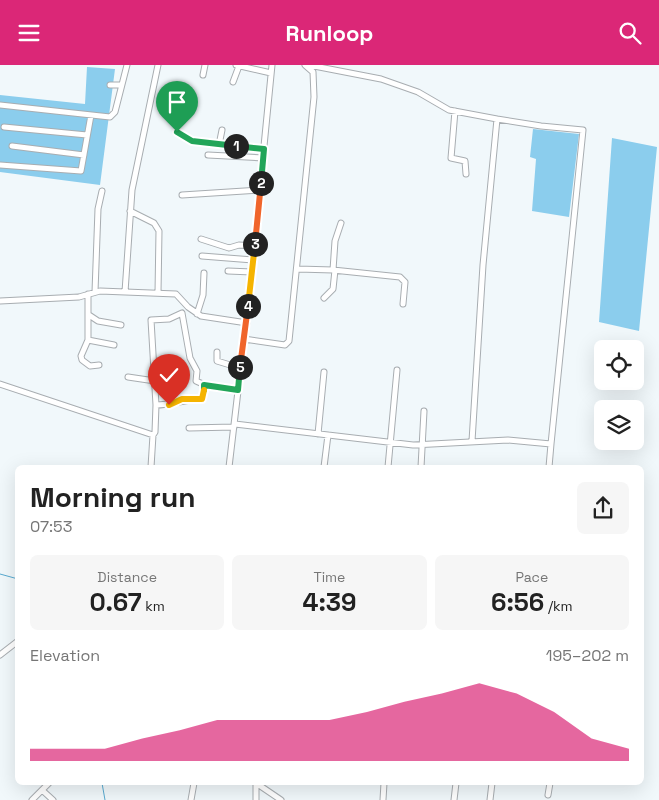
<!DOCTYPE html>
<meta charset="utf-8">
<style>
:root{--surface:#fff;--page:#f6f6f6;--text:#222;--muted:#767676;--accent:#db2777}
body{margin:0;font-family:"Space Grotesk",sans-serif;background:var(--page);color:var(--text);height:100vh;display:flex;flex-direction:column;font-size:19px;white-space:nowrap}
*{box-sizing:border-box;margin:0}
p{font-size:16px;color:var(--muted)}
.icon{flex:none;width:28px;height:28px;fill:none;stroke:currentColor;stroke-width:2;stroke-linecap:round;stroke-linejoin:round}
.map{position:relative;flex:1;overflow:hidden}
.panel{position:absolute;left:15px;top:400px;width:629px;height:320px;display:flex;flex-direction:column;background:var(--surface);border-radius:8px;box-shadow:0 5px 20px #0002}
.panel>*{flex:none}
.controls{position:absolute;left:594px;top:275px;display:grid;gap:10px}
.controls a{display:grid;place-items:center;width:50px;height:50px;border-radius:8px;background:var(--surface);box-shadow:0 5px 20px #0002;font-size:25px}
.pin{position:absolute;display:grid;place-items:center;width:42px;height:42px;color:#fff;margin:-51px -21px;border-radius:50% 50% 50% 0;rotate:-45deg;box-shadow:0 0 5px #0007}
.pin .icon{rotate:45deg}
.km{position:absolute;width:25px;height:25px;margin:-12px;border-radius:50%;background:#222;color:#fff;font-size:14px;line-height:25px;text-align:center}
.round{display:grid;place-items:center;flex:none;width:52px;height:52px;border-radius:8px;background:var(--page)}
.summary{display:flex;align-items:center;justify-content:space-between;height:85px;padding:0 15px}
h1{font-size:28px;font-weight:700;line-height:38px}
.stats{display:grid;grid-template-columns:repeat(3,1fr);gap:8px;height:85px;padding:5px 15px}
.stats div{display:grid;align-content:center;border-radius:8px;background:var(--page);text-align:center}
.stats b{font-size:25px;font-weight:700}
.stats small{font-size:14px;font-weight:400}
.stats p{font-size:14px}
.chart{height:140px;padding:10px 15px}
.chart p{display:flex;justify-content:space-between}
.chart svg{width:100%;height:90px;margin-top:5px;fill:var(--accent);opacity:.7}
header{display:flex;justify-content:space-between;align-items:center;height:65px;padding:0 15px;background:var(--accent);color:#fff;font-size:22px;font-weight:700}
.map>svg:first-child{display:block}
.green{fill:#8bcded}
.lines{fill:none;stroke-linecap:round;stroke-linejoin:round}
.stream{stroke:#59abd1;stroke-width:1}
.minor-casing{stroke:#a8adb1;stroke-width:7}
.minor{stroke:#fff;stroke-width:5}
.split-1-casing{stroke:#fff;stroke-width:10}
.split-2-casing{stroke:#fff;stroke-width:10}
.split-3-casing{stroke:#fff;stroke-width:10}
.split-4-casing{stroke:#fff;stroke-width:10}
.split-5-casing{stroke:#fff;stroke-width:10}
.split-6-casing{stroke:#fff;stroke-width:10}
.split-7-casing{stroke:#fff;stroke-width:10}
.split-1{stroke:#22a559;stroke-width:6}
.split-2{stroke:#22a559;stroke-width:6}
.split-3{stroke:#f0652b;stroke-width:6}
.split-4{stroke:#f5b400;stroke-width:6}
.split-5{stroke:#f0652b;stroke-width:6}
.split-6{stroke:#22a559;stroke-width:6}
.split-7{stroke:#f5b400;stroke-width:6}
</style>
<header><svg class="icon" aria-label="menu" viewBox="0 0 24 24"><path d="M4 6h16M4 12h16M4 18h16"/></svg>Runloop<svg class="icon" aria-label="search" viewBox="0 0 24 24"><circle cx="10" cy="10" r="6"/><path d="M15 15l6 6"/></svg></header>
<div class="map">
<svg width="659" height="735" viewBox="0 0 659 735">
<rect width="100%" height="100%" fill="#f1f8fb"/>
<path class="green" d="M87,2l28,2 -15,116 -100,-13v-77l85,9z
M533,64l46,5 -10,83 -37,-6 4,-52 -6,-2z
M612,73l45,9 -18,184 -40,-9z"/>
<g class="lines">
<path class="stream" d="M0,509l18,5
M102,718l3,17"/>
<g class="minor-casing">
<path id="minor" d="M236,0l35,8
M309,0l72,14 37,13 31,18 48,9 -14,146 -11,176
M203,10l2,-10
M233,17l6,-16
M110,20h11
M0,40l110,12 5,-5 12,-47
M455,46l-4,47 14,3 1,13
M4,62l83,8
M177,67l16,10 71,7
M219,80l3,-15
M12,81l72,9
M208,90l55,3
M0,100l81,6 10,-56
M182,130l78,-5
M130,146l24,12 5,8 -1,62
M201,174l28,9 10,-3 16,1
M202,191l51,4
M298,204l35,1 2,-29 6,-18
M333,205l67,7 5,5 -2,22
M228,206l24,1
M95,227l3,-83 4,-18
M125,227l7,-102 26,-125
M88,229v46l26,5
M324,233l9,-9 2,-19
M0,236l79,-4 21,-6 76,3 12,13 13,9 46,7
M197,249l6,-19 1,-22
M89,250l9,6 23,4
M244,274l41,6 4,-4 25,-244 -1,-25 -8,-7
M88,275l-7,16 1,4 8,6 9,-1
M217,287v9l23,7
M128,312l27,4
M0,319l153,51 2,-3 1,-27 -5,-85 18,-1 13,-6 8,45 7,13 -1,10 9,4
M156,340c16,0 30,-6 46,-6l3,-14 33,5
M235,359l178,21 95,-5 43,4 32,-314 -42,-4 -44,-7
M189,363l45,-1
M318,369l6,-62
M151,402l2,-32
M229,402l20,-169 23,-233
M324,402l4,-32
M388,402l9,-97
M421,402l3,-56
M549,402l2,-23
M0,590l18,-14
M256,718l25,17
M42,725l11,10
M548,730l2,-12
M32,735l17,-17
M191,735l3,-17
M256,735v-17
M383,735l1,-17
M454,735l2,-17
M490,735l2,-17"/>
</g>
<use href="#minor" class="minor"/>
</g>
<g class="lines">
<g class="split-1-casing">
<path id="split-1" d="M177,67l15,9 44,5"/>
</g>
<g class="split-2-casing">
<path id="split-2" d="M236,81l28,3 -3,34"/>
</g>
<g class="split-3-casing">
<path id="split-3" d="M255,179l6,-61"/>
</g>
<g class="split-4-casing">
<path id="split-4" d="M248,241l7,-62"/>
</g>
<g class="split-5-casing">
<path id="split-5" d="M240,302l8,-61"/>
</g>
<g class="split-6-casing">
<path id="split-6" d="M204,325v-5l34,5 2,-23"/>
</g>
<g class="split-7-casing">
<path id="split-7" d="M169,340l13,-6h20l2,-9"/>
</g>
<use href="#split-1" class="split-1"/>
<use href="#split-2" class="split-2"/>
<use href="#split-3" class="split-3"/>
<use href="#split-4" class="split-4"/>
<use href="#split-5" class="split-5"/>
<use href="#split-6" class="split-6"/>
<use href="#split-7" class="split-7"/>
</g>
</svg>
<div class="controls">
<a><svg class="icon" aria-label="locate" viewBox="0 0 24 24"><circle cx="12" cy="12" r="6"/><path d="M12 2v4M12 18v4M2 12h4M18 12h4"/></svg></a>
<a><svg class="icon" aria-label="layers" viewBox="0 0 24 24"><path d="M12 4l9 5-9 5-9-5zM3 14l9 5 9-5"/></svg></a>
</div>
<div class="pin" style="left:177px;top:67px;background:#1e9e55"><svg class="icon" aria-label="arrive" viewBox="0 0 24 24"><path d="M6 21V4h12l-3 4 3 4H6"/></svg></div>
<div class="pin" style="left:169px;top:340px;background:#d93025"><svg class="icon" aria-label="check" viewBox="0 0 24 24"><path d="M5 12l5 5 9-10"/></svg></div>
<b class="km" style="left:236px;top:81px">1</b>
<b class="km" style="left:261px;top:118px">2</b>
<b class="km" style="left:255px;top:179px">3</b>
<b class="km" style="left:248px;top:241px">4</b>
<b class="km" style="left:240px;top:302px">5</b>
<section class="panel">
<div class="summary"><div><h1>Morning run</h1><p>07:53</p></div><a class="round"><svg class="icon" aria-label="share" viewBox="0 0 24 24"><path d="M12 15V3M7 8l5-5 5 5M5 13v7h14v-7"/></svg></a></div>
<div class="stats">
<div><p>Distance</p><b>0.67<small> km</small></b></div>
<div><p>Time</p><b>4:39</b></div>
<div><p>Pace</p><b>6:56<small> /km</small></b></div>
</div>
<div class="chart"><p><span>Elevation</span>195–202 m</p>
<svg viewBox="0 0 160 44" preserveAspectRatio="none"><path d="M0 44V38L10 38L20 38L30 33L40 29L50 24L60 24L70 24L80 24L90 20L100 15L110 11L120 6L130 11L140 20L150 33L160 38V44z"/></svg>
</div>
</section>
</div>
